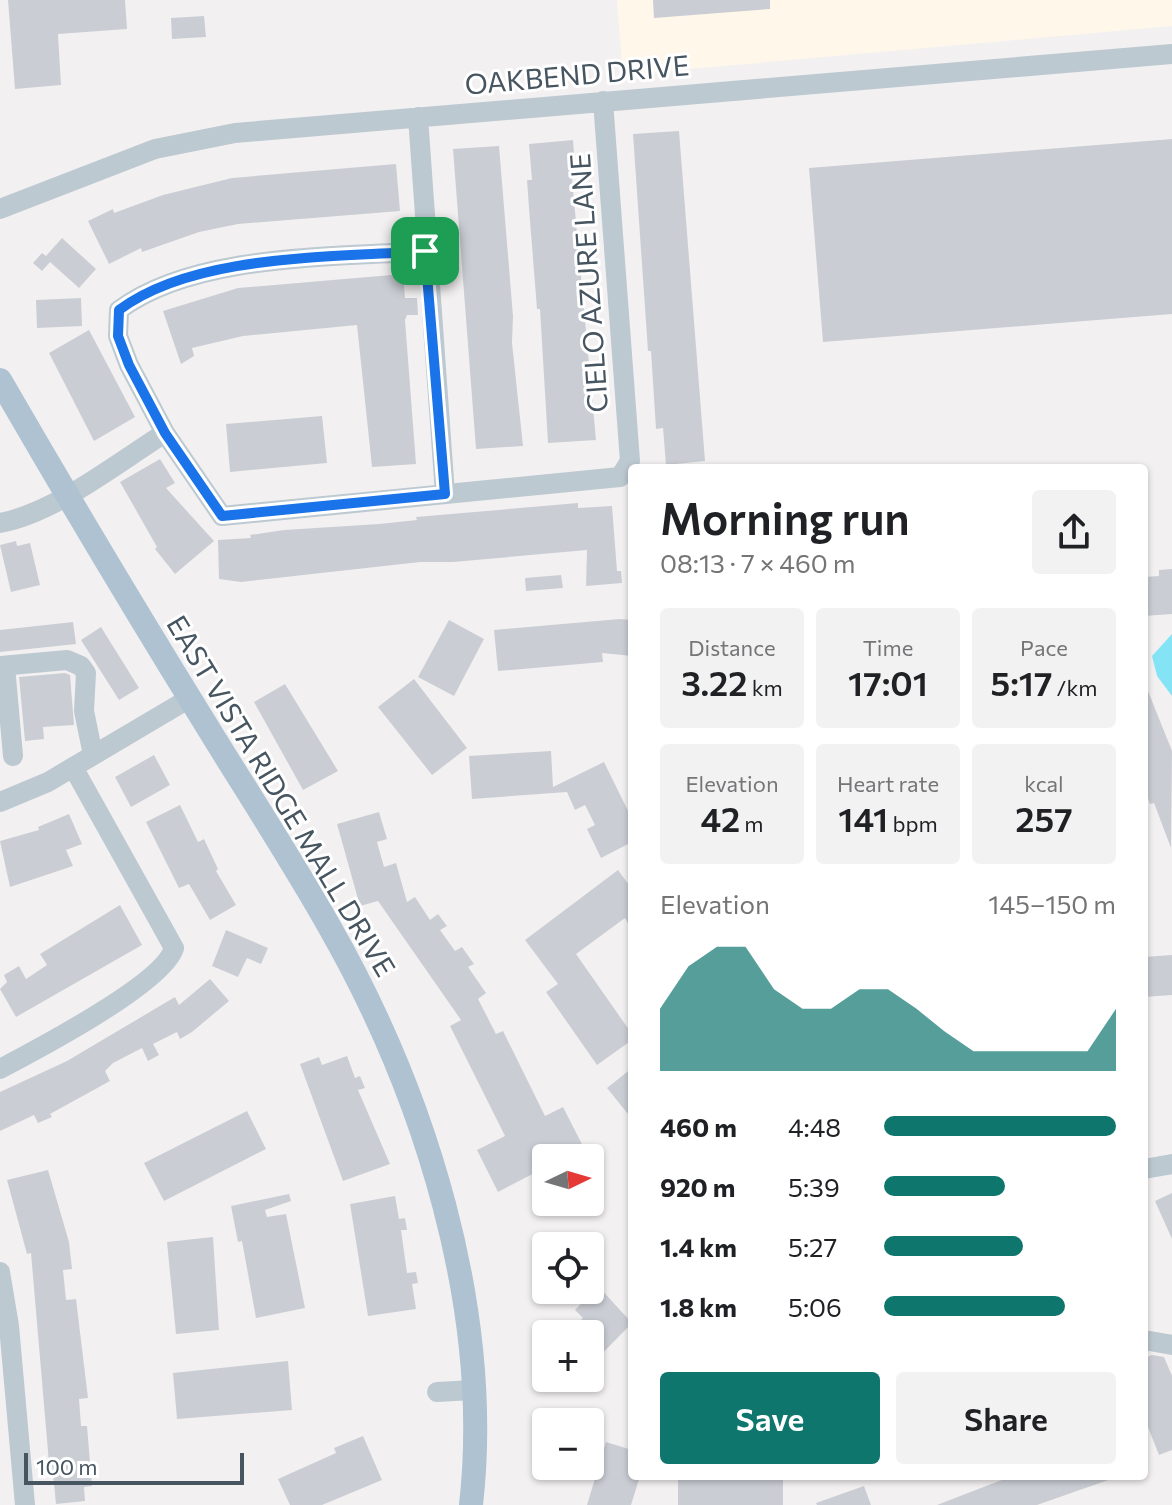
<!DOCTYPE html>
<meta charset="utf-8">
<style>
:root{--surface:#fff;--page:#f2f2f2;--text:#202124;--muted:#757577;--accent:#0f766e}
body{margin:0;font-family:Commissioner,sans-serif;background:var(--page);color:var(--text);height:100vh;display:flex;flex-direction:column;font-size:30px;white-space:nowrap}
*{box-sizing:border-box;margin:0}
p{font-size:26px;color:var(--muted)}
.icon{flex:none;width:44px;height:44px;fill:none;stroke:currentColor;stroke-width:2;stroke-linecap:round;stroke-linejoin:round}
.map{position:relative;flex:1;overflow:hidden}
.drawer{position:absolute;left:628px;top:464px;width:520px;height:1016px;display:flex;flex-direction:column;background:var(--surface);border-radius:8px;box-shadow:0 2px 6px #0004}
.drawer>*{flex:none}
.needle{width:52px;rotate:85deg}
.tools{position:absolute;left:532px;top:1144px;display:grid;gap:16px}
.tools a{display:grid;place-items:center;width:72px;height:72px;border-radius:8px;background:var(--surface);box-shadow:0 2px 6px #0004;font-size:40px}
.scale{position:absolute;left:24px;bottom:20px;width:220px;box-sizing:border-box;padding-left:8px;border:4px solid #465560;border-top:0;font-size:22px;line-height:28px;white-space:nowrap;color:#465560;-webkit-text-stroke:6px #fff;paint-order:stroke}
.pin{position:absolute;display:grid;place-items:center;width:68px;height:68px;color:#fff;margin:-34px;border-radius:16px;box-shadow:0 4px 12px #0006}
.round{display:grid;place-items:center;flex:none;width:84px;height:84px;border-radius:8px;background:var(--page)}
.head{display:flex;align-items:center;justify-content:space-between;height:136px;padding:0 32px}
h1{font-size:44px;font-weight:600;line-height:60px}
.stats{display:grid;grid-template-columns:repeat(3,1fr);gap:12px;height:136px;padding:8px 32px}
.stats div{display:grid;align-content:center;border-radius:8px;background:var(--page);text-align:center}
.stats b{font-size:34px;font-weight:600}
.stats small{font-size:22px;font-weight:400}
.stats p{font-size:22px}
.chart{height:224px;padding:16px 32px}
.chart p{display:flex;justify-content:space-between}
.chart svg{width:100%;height:144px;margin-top:8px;fill:var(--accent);opacity:.7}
.primary-button{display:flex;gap:16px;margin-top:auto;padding:16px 32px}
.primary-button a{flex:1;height:92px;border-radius:8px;background:var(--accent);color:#fff;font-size:32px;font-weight:600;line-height:92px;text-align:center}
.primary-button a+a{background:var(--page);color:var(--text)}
ul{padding:0 32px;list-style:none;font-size:26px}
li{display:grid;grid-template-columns:128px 96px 1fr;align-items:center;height:60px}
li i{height:20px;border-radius:10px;background:var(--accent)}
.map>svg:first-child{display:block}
.commercial{fill:#fef7ea}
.water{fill:#84e4f6}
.building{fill:#caced4}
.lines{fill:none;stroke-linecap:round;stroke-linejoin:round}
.minor{stroke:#bdc9d1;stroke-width:20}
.major{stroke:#aec2d2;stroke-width:24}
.route-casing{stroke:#fff;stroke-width:16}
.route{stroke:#1a73e8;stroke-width:10}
.labels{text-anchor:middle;stroke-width:6;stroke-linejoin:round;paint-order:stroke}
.street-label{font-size:28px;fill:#465560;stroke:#fff}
</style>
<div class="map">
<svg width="1172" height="1505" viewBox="0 0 1172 1505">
<rect width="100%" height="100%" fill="#f3f0f1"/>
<path class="commercial" d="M617,0h555v26l-549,49z"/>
<path class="water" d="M1172,634v62l-15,-20 -5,-20z"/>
<path class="building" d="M8,0h117l2,29 -69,5 3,51 -46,4z
M653,0h117v9l-116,9z
M204,16l2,21 -34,2 -1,-21z
M679,131l26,330 -39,4 -3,-37 -7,1 -5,-78h-3l-15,-217z
M1172,139v175l-349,28 -14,-174z
M573,140l1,13 -4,4 26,283 -48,3 -8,-134h-3l-8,-101 -2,-28h5l-3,-36z
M499,146l14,170 -1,27 11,103 -47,3 -23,-300z
M396,164l4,47 -162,13 -39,8 -57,20 -1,-4 -32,16 -21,-43 25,-12 1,4 49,-18 69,-17z
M62,238l34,31 -17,19 -29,-26 -8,9 -9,-8 9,-10 4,3z
M403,274l2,24h12l1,17h-11l-2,5 11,144 -44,3 -15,-142 -114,11 -51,12 2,8 -13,8 -18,-53 75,-23z
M81,298l1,28 -45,2 -1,-28z
M89,330l46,87 -41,24 -45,-88z
M322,416l5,47 -97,9 -4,-48z
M160,459l15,24 -9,5 48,53 -39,33 -20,-25 2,-2 -37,-65z
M578,503v5l34,-2 5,65h4l1,12 -36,3 1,-36 -134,12h-33l-179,20 -22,-3 -1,-39 33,-2 -1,-3 34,-5 95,-6 38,-4 -1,-3z
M16,541l1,5 13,-3 10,42 -29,7 -11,-47z
M1172,569v45l-28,2v-39l15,-1v-6z
M561,575l2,13 -37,3 -1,-13z
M620,619l12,1v36l-30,-3 1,9 -105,9 -4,-41z
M449,620l35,19 -30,57 -36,-19z
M73,622l3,22 -76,8v-22z
M101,627l38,61 -20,12 -38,-60z
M65,673l5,2 4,50 -31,2 1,12 -19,2 -6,-64z
M414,679l53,69 -35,27 -54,-68z
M1144,681l28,70 -1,97 -17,-45 -4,1 -6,-17z
M285,684l53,87 -35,19 -49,-88z
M551,751l2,36 51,-25 28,57v23l-31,16 -14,-29 8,-4 -10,-20 -10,5 -8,-18 -95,7 -3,-43z
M154,755l16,30 -39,22 -16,-30z
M180,805l18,37 6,-3 14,30 -2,2 20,34 -26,15 -21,-36 -10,4 -33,-66z
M379,812l8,27 -10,3 7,25 12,-4 11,39 8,-5 15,23 8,-6 9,12 -7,4 15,21 7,-4 12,17 -6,3 18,26 -8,6 18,35 7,-3 42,85 18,-9 21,41 -19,10h-19v9l-48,25 -21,-42 28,-14 -55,-110 11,-6 -83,-119 -18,5 -23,-82z
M69,814l13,30 -16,6 7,16 -63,21 -10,-46 39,-11 -1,-3z
M618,870l14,19v41l-7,-12 -49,36 56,80v6l-35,25 -51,-73 12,-8 -33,-44z
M120,905l22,40 -126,72 -16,-28 7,-7 -3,-7 15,-9 7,13 21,-14 -7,-11z
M226,930l42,18 -7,16 -14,-6 -9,19 -26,-11z
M1172,955v40l-28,2v-40z
M210,979l19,22 -37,31 -12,7 -3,-7 -24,12 6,11 -11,6 -6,-13 -29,15 -8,8 5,10 -60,33 2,3 -14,6 -4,-8 -34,16v-39l67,-31 108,-64 4,8z
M347,1056l8,22 5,-2 5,12 -7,2 32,74 -47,17 -43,-117 19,-7 3,8z
M632,1068v51l-25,-31z
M247,1111l19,38 -102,52 -20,-38z
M48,1170l21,72 3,27 -9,1 3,30 10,-1 12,99 -9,1 2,27h6l5,60 -8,1 1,14 -29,3 -4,-41h-3l-18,-210 -4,1 -20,-74z
M1172,1193v46l-17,-38z
M289,1194l2,7 -26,9 2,7 19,-3 19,94 -49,10 -14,-77 -4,1 -7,-36z
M395,1196l4,23 6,-1 2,12h-6l6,43 9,-1 2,11 -6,1 4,25 -48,7 -18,-112z
M213,1237l6,93 -43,4 -9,-92z
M598,1286l34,37 -42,43v-32h-23l16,-16 -8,-8z
M1152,1355l12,2 8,19v74l-13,5 -15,-38v-59z
M288,1361l4,49 -115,9 -4,-46z
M363,1436l19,44 -60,25h-32l-12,-26 58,-26 -2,-5z
M606,1442l26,8v26h8l-9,29h-44z
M678,1476h105v29h-105z
M1012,1476h101l1,2 -77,27h-100z
M864,1486l7,19h-54l-1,-2z"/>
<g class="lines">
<path class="minor" d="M418,117l27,377
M0,209l155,-60 80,-16 937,-79
M425,251c-92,7 -230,2 -306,59l-1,26 11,29 36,68 57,83 398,-39 10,-16 -27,-360
M0,523c55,-10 117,-60 165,-90
M0,666l67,-6 14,6 5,7 -2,38 9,44
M5,666l8,90
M0,802l48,-20 142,-84
M0,1069c36,-19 164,-86 174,-121l-101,-181
M1144,1169l28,-5
M0,1272l9,54 16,179
M1144,1340l28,5
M437,1392l36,-2"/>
<path class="major" d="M0,380c67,116 135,230 205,343 41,67 85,134 124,203 96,168 164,384 142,579"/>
</g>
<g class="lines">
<g class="route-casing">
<path id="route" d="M425,251l20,243 -223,22 -57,-83 -36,-68 -11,-29 1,-26c76,-57 215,-52 306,-59z"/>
</g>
<use href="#route" class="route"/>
</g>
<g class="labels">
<g class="street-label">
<text transform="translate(577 75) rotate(-5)" y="10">OAKBEND DRIVE</text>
<text transform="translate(589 283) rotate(-94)" y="10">CIELO AZURE LANE</text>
<text transform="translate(281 796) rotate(59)" y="10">EAST VISTA RIDGE MALL DRIVE</text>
</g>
</g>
</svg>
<div class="tools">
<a><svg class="needle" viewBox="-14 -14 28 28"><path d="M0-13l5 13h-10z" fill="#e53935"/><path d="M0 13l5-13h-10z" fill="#757577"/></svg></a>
<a><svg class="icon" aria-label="locate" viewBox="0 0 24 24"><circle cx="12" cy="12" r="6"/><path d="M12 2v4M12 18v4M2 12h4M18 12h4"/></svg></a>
<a>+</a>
<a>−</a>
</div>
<div class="scale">100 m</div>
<div class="pin" style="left:425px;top:251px;background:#1e9e55"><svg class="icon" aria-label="arrive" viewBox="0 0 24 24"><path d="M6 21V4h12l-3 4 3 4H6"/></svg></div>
<section class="drawer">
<div class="head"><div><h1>Morning run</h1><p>08:13 · 7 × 460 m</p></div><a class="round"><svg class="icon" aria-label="share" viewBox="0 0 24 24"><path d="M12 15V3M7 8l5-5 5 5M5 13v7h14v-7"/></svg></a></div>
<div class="stats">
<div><p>Distance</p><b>3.22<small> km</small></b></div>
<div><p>Time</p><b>17:01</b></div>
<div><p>Pace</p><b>5:17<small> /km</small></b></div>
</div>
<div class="stats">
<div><p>Elevation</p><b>42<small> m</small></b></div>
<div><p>Heart rate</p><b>141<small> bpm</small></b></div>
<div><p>kcal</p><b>257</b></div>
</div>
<div class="chart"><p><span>Elevation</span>145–150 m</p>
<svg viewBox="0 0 160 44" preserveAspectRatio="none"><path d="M0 44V25L10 12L20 6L30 6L40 19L50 25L60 25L70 19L80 19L90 25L100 32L110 38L120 38L130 38L140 38L150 38L160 25V44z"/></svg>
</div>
<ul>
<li><b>460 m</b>4:48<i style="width:100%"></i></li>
<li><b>920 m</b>5:39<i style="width:52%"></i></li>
<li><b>1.4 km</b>5:27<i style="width:60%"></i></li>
<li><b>1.8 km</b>5:06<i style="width:78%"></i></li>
</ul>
<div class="primary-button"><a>Save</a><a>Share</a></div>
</section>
</div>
